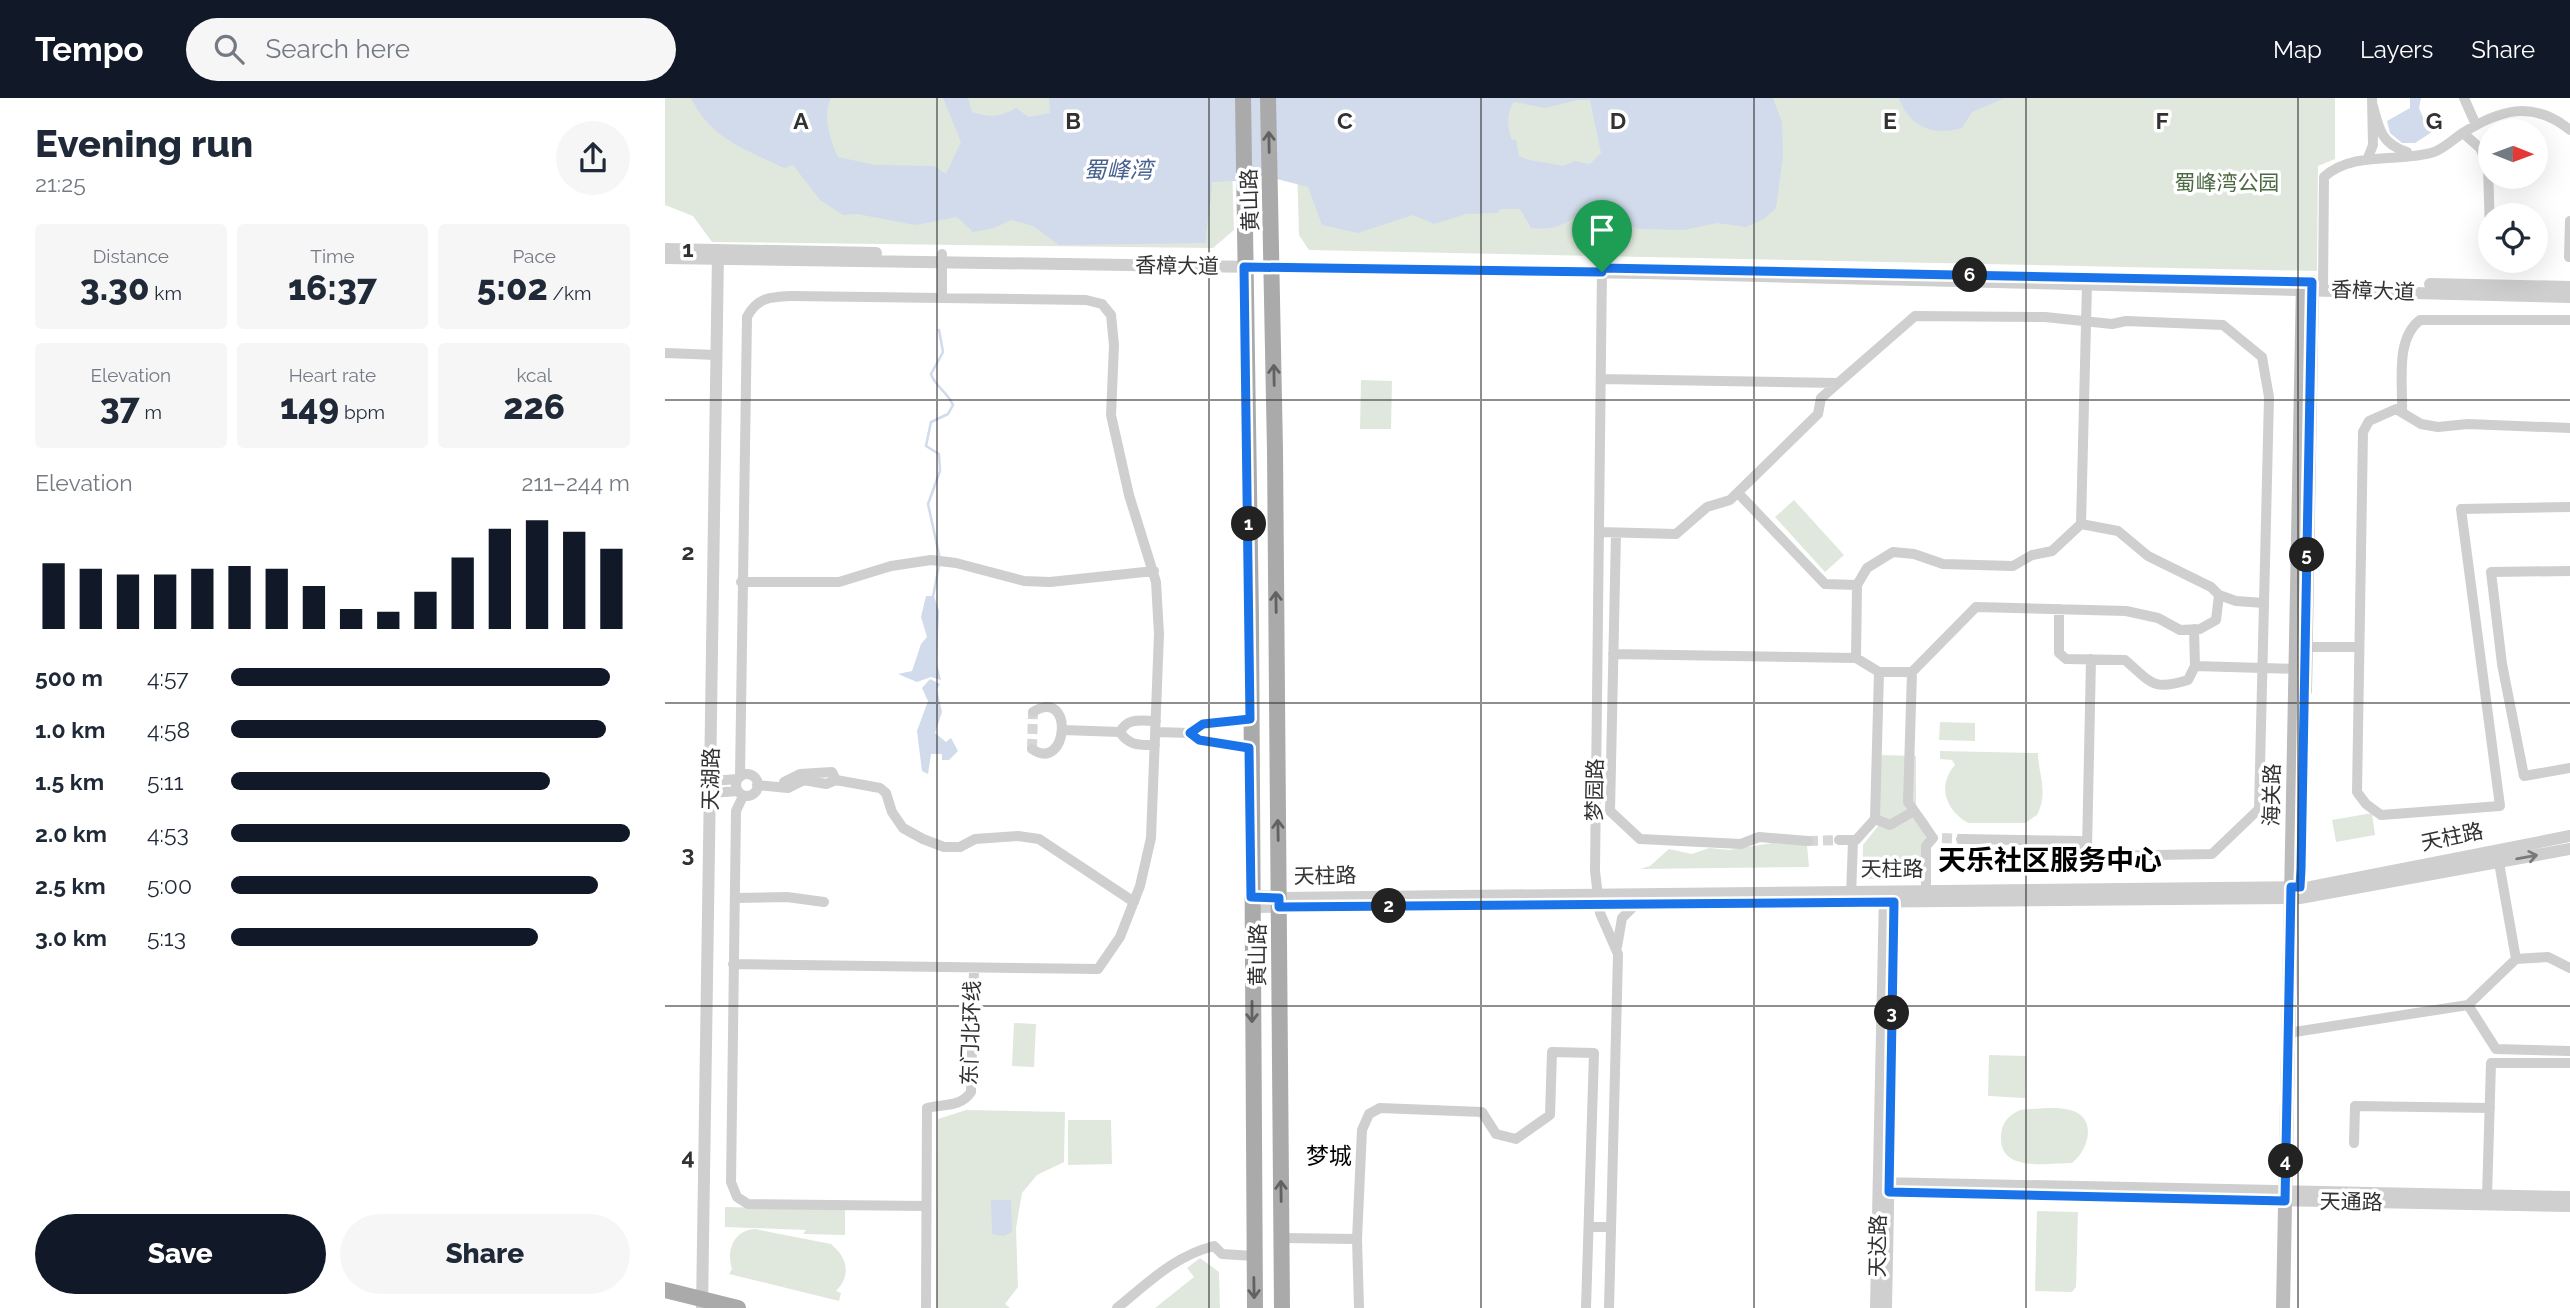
<!DOCTYPE html>
<meta charset="utf-8">
<style>
:root{--surface:#fff;--page:#f6f6f7;--text:#1f2937;--muted:#747a83;--accent:#111827}
body{margin:0;font-family:Raleway,"Noto Sans SC",sans-serif;background:var(--page);color:var(--text);height:100vh;display:flex;flex-direction:column;font-size:26px;white-space:nowrap}
*{box-sizing:border-box;margin:0}
p{font-size:23px;color:var(--muted)}
.icon{flex:none;width:38px;height:38px;fill:none;stroke:currentColor;stroke-width:2;stroke-linecap:round;stroke-linejoin:round}
.map{position:relative;flex:1;overflow:hidden}
.sheet{display:flex;flex-direction:column;background:var(--surface);width:665px}
.sheet>*{flex:none}
.needle{width:46px;rotate:91deg}
.fabs{position:absolute;left:1813px;top:21px;display:grid;gap:14px}
.fabs a{display:grid;place-items:center;width:70px;height:70px;border-radius:50%;background:var(--surface);box-shadow:0 7px 28px #0002;font-size:35px}
.pin{position:absolute;display:grid;place-items:center;width:60px;height:60px;color:#fff;margin:-72px -30px;border-radius:50% 50% 50% 0;rotate:-45deg;box-shadow:0 0 7px #0007}
.pin .icon{rotate:45deg}
.km{position:absolute;width:35px;height:35px;margin:-18px;border-radius:50%;background:#222;color:#fff;font-size:19px;line-height:35px;text-align:center}
.round{display:grid;place-items:center;flex:none;width:74px;height:74px;border-radius:37px;background:var(--page)}
.summary{display:flex;align-items:center;justify-content:space-between;height:119px;padding:0 35px}
h1{font-size:38px;font-weight:800;line-height:52px}
.stats{display:grid;grid-template-columns:repeat(3,1fr);gap:10px;height:119px;padding:7px 35px}
.stats div{display:grid;align-content:center;border-radius:7px;background:var(--page);text-align:center}
.stats b{font-size:35px;font-weight:800}
.stats small{font-size:19px;font-weight:400}
.stats p{font-size:19px}
.chart{height:196px;padding:14px 35px}
.chart p{display:flex;justify-content:space-between}
.chart svg{width:100%;height:126px;margin-top:7px;stroke:var(--accent);stroke-width:6}
.cta{display:flex;gap:14px;margin-top:auto;padding:14px 35px}
.cta a{flex:1;height:80px;border-radius:42px;background:var(--accent);color:#fff;font-size:28px;font-weight:800;line-height:80px;text-align:center}
.cta a+a{background:var(--page);color:var(--text)}
ul{padding:0 35px;list-style:none;font-size:23px}
li{display:grid;grid-template-columns:112px 84px 1fr;align-items:center;height:52px}
li i{height:18px;border-radius:9px;background:var(--accent)}
header{display:flex;align-items:center;gap:42px;box-sizing:border-box;height:98px;padding:0 35px;background:var(--accent);color:#fff}
header strong{font-size:33px}
nav{display:flex;gap:38px;margin-inline-start:auto;font-size:24px}
.search{width:490px;height:63px;background:var(--page);display:flex;align-items:center;gap:18px;box-sizing:border-box;padding:0 24px;border-radius:38px;color:var(--muted);font-size:26px}
main{display:flex;flex:1;min-height:0}
.map>svg:first-child{display:block}
.green{fill:#e0e8dd}
.water{fill:#d1dbeb;fill-rule:evenodd}
.lines{fill:none;stroke-linecap:round;stroke-linejoin:round}
.stream{stroke:#d1dbeb;stroke-width:2.5}
.minor-tunnel{stroke:#d6d6d6;stroke-width:10;stroke-dasharray:10 5;stroke-linecap:butt}
.minor{stroke:#cfcfcf;stroke-width:10}
.tertiary{stroke:#cfcfcf;stroke-width:12}
.secondary{stroke:#bcbcbc;stroke-width:14}
.primary{stroke:#aaa;stroke-width:16}
.oneway{stroke:#626262}
.oneway2{stroke:#797979}
.route-casing{stroke:#fff;stroke-width:14}
.route{stroke:#1a73e8;stroke-width:9}
.grid{fill:none;stroke:#323232;stroke-width:2;stroke-opacity:0.55}
.labels{text-anchor:middle;stroke-width:7;stroke-linejoin:round;paint-order:stroke}
.park-label{font-size:21px;fill:#4d6b43;stroke:#fff}
.street-label{font-size:21px;fill:#323232;stroke:#fff}
.water-label{font-size:23px;font-style:italic;fill:#47628e;stroke:#fff}
.neighbourhood-label{font-size:23px;fill:#000;stroke:#fff}
.district-label{font-size:28px;font-weight:bold;fill:#000;stroke:#fff}
.grid-label{font-size:23px;text-anchor:middle;font-weight:bold;fill:#323232;stroke:#fff;stroke-width:7;stroke-linejoin:round;paint-order:stroke}
</style>
<header>
<strong>Tempo</strong>
<div class="search"><svg class="icon" aria-label="search" viewBox="0 0 24 24"><circle cx="10" cy="10" r="6"/><path d="M15 15l6 6"/></svg>Search here</div>
<nav><a>Map</a><a>Layers</a><a>Share</a></nav>
</header>
<main>
<section class="sheet">
<div class="summary"><div><h1>Evening run</h1><p>21:25</p></div><a class="round"><svg class="icon" aria-label="share" viewBox="0 0 24 24"><path d="M12 15V3M7 8l5-5 5 5M5 13v7h14v-7"/></svg></a></div>
<div class="stats">
<div><p>Distance</p><b>3.30<small> km</small></b></div>
<div><p>Time</p><b>16:37</b></div>
<div><p>Pace</p><b>5:02<small> /km</small></b></div>
</div>
<div class="stats">
<div><p>Elevation</p><b>37<small> m</small></b></div>
<div><p>Heart rate</p><b>149<small> bpm</small></b></div>
<div><p>kcal</p><b>226</b></div>
</div>
<div class="chart"><p><span>Elevation</span>211–244 m</p>
<svg viewBox="0 0 160 44" preserveAspectRatio="none"><path d="M5 44V21M15 44V23M25 44V25M35 44V25M45 44V23M55 44V22M65 44V23M75 44V29M85 44V37M95 44V38M105 44V31M115 44V19M125 44V9M135 44V6M145 44V10M155 44V16"/></svg>
</div>
<ul>
<li><b>500 m</b>4:57<i style="width:95%"></i></li>
<li><b>1.0 km</b>4:58<i style="width:94%"></i></li>
<li><b>1.5 km</b>5:11<i style="width:80%"></i></li>
<li><b>2.0 km</b>4:53<i style="width:100%"></i></li>
<li><b>2.5 km</b>5:00<i style="width:92%"></i></li>
<li><b>3.0 km</b>5:13<i style="width:77%"></i></li>
</ul>
<div class="cta"><a>Save</a><a>Share</a></div>
</section>
<div class="map">
<svg width="1905" height="1210" viewBox="0 0 1905 1210">
<rect width="100%" height="100%" fill="#fff"/>
<path class="green" d="M0,0h565l4,132 -21,18 -501,-6 -19,-26 -28,-11z
M630,0h1040v61l-17,7 -1,105 -1008,-21 -10,-15z
M696,282l31,1 -1,48h-31z
M1129,402l50,55 -19,17 -50,-55z
M1275,624l35,1v18l-36,-1z
M1275,653l98,2c0,20 11,39 -1,62l-12,8h-57c-23,-13 -31,-38 -13,-58l-3,-5 -12,-1z
M1215,657l36,1v50l13,17 -1,46 -5,10h-61l1,-34 15,-19z
M1707,715l3,22 -39,7 -4,-22z
M1107,745l35,2 2,22 -169,2 10,-3 19,-17 23,5 17,-6 20,2z
M349,925l22,1 -2,43 -22,-1z
M1324,957l37,1 -1,42 -37,-2z
M301,1012l99,2 -1,50 -27,13 -15,18 -6,35 2,59 -13,17 5,4h-73l1,-189z
M1355,1012c15,-1 36,-4 50,0 28,7 19,40 2,53 -25,0 -74,10 -71,-28 1,-13 8,-20 19,-25z
M403,1022h43l1,44 -44,1z
M60,1109l120,2v26l-42,-1 3,-4 -81,-3z
M1372,1113l41,1 -2,75 -4,5 -37,-1z
M90,1131l76,15c16,13 21,31 5,47l5,2 -2,8 -110,-27 3,-5c-6,-19 2,-39 23,-40z
M535,1160l19,14 1,36h-65l39,-31 -7,-9z"/>
<path class="water" d="M26,0h140c-9,18 -1,41 7,59l37,8 59,1 12,8 15,-32 -18,-44h25l4,14c16,6 29,5 44,-4l13,9 21,-4 -1,-15h724l9,24 1,34 -7,52 -12,11 -18,8 -29,-4 -33,7 -44,-1 -25,-9 -1,-12 -27,-1c-19,16 -30,24 -56,21l-11,-19h-19l-4,4 -31,1 -32,10 -21,-9 -55,18 -36,-8 -14,-38 -31,-8 -65,3c0,22 -6,40 -6,61l-147,2 -26,-19 -22,-6 -17,8 -21,4 -16,-15 -42,8 -58,-11 -14,1 -23,-15 -27,-35 -9,3c-39,-19 -73,-29 -93,-70zM913,2h12l11,53 -11,11 -15,-3 -12,5c-16,-5 -30,-3 -44,-10l-3,-17 -4,1c-5,-13 -6,-26 2,-38l31,6z
M1234,0h106l-33,14 -10,16c-29,8 -52,0 -63,-30z
M1745,0h11l-2,10 8,19 8,3 -20,13h-13l-12,-10 -3,-12 23,-13z
M261,498h8l5,15 -2,53 4,16 -10,-3 -14,5 -19,-8 14,-3 9,-27 6,-7 -6,-20z
M265,581l10,5 -3,5 5,23 -7,21 11,9 5,-4 7,13 -9,9h-7v-6h-11l-3,20 -6,-3 -5,-40 11,-30 -6,-13z
M326,1102h20l1,32 -8,4 -12,-2z"/>
<g class="lines">
<path class="stream" d="M274,232l4,22 -12,22c3,11 17,19 22,31l-5,9 -17,8 -5,24 13,8 1,17 -12,33 12,55
M268,499l6,-32"/>
<path class="minor-tunnel" d="M367,651l1,-37
M1277,740l19,1
M1143,743l31,-1"/>
<path class="minor" d="M1799,0l12,27
M1708,8c6,24 9,38 34,46
M1798,35l17,15 8,17 2,69
M1702,62l6,-15 -1,-47
M1904,159l1,-36
M937,170l-7,603 5,42 18,41 -9,354
M1658,192l1,-113c30,-27 77,-14 110,-25 9,-3 19,-12 27,-18 38,-24 71,-35 109,-4
M277,199v-43
M1,255l50,2
M936,281l237,4
M1737,314c1,-30 -7,-73 18,-92h150
M1905,330l-102,-4 -30,3 -17,-3 -25,-15 -27,12 -6,11 -6,360 9,12 15,11 119,-9 -39,-297 109,-2
M1073,395l87,91 32,1
M1416,426l37,7 30,25 63,31 8,8 -3,25 -16,9 -20,1 -22,-12 -32,-7 -150,-4 -64,65h-33l-23,-14 1,-73 10,-17 26,-16 21,2 29,10 70,2 19,-11 20,-4 29,-27 6,-240
M934,434l77,2 31,-27 23,-7 88,-86 3,-16 94,-82 130,1 67,7 14,-3 97,4 39,32 7,40 -10,412 -47,45 -112,2 -9,-2 -11,-13 -119,-2
M951,435l-6,278 30,28 101,5 18,-7 49,4
M1905,473l-79,1 11,92 22,112 46,-8
M76,484h98l52,-16 40,-6 25,3 68,18 26,1 104,-11
M1554,497l17,6 28,2
M1394,511v44l7,6 59,1c27,23 27,31 63,20l7,-14 -1,-37
M1638,549h54
M948,556l243,4
M1530,568l106,3
M1247,574l-4,130 25,36
M398,632l57,2
M455,634c8,-15 21,-11 36,-11
M455,634c9,14 19,13 35,13
M491,634l34,1 9,7 50,8
M525,635l14,-9 46,-6
M367,651c36,25 43,-63 1,-37
M71 687a11 11 0 1 1 22 0a11 11 0 1 1-22 0Z
M46,683l27,-2
M119,684l16,-8 32,-2 4,8
M92,687l31,3 16,-8 22,4 10,-4 44,8 6,5 6,19 11,16 20,11 21,8h16l15,-8 43,-3 21,3 95,63
M46,695l27,-2
M78,698l-7,15 -5,371 6,15 11,7 178,2
M1210,721l15,6 24,-14
M1174,742h17l19,-21 4,-147
M1422,751l4,-190
M1833,759l18,102
M1261,797v-49l7,-8
M1186,798l2,-55
M70,800l52,-1 37,5
M952,849l5,-29 12,-12
M68,866l365,5 22,-32 20,-51 11,-48 8,-204 -3,-52 -27,-87 -18,-80 3,-70 -3,-30 -9,-11 -16,-4 -294,-4c-21,1 -35,1 -45,21l-7,460
M1803,907l48,-46 32,-2 22,11
M1623,935l180,-28 28,44 74,2
M1689,1045l1,-37 135,2
M1822,1098l4,-133h79
M924,1129h22
M616,1140l76,1
M261,1210l1,-200c17,-4 34,-1 44,-16l3,-124
M452,1210c31,-25 57,-52 97,-62l8,8 32,2
M694,1210l-2,-69 5,-109 7,-16 11,-6 102,4 14,22 20,5 34,-24 2,-63 42,1 -8,255"/>
<path class="tertiary" d="M0,151l211,4
M0,160l980,15 925,24
M1765,186l140,3
M614,800l1032,-11 259,-51
M586,809l1049,-9 270,-49
M1214,1085l691,14
M1214,1094l691,14
M37,1210l16,-1054
M1211,1210l9,-414
M1221,1210l5,-252"/>
<path class="secondary" d="M1640,593l7,-409
M586,799l28,1
M1618,1210l20,-1026"/>
<path class="primary" d="M578,0l8,519 4,691
M603,0l7,352 7,858
M0,1192l73,18"/>
</g>
<defs><path id="oneway-shaft" d="M-6 0H5M1.5-3L5.5 0L1.5 3" fill="none" stroke-width="1.6" stroke-linecap="round" stroke-linejoin="round" transform="scale(1.75)"/></defs>
<g class="oneway">
<use href="#oneway-shaft" transform="translate(604 44) rotate(-91)"/>
<use href="#oneway-shaft" transform="translate(609 277) rotate(-91)"/>
<use href="#oneway-shaft" transform="translate(611 504) rotate(-91)"/>
<use href="#oneway-shaft" transform="translate(613 732) rotate(-91)"/>
<use href="#oneway-shaft" transform="translate(587 914) rotate(90)"/>
<use href="#oneway-shaft" transform="translate(616 1093) rotate(-91)"/>
<use href="#oneway-shaft" transform="translate(589 1190) rotate(89)"/>
</g>
<use class="oneway2" href="#oneway-shaft" transform="translate(1862 759) rotate(-10)"/>
<g class="lines">
<g class="route-casing">
<path id="route" d="M579,169l358,5v-4l710,14 -11,587 -1,18h-9l-6,314 -396,-9 5,-290 -615,5v-9l-28,-1 -2,-149 -50,-8 -9,-7 13,-9 47,-5z"/>
</g>
<use href="#route" class="route"/>
</g>
<path class="grid" d="M272,0v1210M544,0v1210M816,0v1210M1089,0v1210M1361,0v1210M1633,0v1210M0,302h1905M0,605h1905M0,908h1905"/>
<g class="labels">
<g class="park-label">
<text x="1562" y="92">蜀峰湾公园</text>
</g>
<g class="street-label">
<text transform="translate(585 102) rotate(-92)" y="7">黄山路</text>
<text transform="translate(512 168) rotate(1)" y="7">香樟大道</text>
<text transform="translate(1708 193) rotate(2)" y="7">香樟大道</text>
<text transform="translate(46 681) rotate(-89)" y="7">天湖路</text>
<text transform="translate(930 692) rotate(-89)" y="7">梦园路</text>
<text transform="translate(1607 697) rotate(-89)" y="7">海关路</text>
<text transform="translate(1787 739) rotate(-12)" y="7">天柱路</text>
<text x="1227" y="778">天柱路</text>
<text transform="translate(660 778) rotate(-1)" y="7">天柱路</text>
<text transform="translate(593 857) rotate(-90)" y="7">黄山路</text>
<text transform="translate(306 935) rotate(-88)" y="7">东门北环线</text>
<text transform="translate(1686 1104) rotate(1)" y="7">天通路</text>
<text transform="translate(1213 1148) rotate(-89)" y="7">天达路</text>
</g>
<g class="water-label">
<text x="453" y="80">蜀峰湾</text>
</g>
<g class="neighbourhood-label">
<text x="664" y="1066">梦城</text>
</g>
<g class="district-label">
<text x="1385" y="772">天乐社区服务中心</text>
</g>
</g>
<g class="grid-label">
<text x="136" y="31">A</text>
<text x="408" y="31">B</text>
<text x="680" y="31">C</text>
<text x="953" y="31">D</text>
<text x="1225" y="31">E</text>
<text x="1497" y="31">F</text>
<text x="1769" y="31">G</text>
<text x="23" y="159">1</text>
<text x="23" y="462">2</text>
<text x="23" y="764">3</text>
<text x="23" y="1067">4</text>
</g>
</svg>
<div class="fabs">
<a><svg class="needle" viewBox="-14 -14 28 28"><path d="M0-13l5 13h-10z" fill="#e53935"/><path d="M0 13l5-13h-10z" fill="#747a83"/></svg></a>
<a><svg class="icon" aria-label="locate" viewBox="0 0 24 24"><circle cx="12" cy="12" r="6"/><path d="M12 2v4M12 18v4M2 12h4M18 12h4"/></svg></a>
</div>
<div class="pin" style="left:937px;top:174px;background:#1e9e55"><svg class="icon" aria-label="arrive" viewBox="0 0 24 24"><path d="M6 21V4h12l-3 4 3 4H6"/></svg></div>
<b class="km" style="left:584px;top:426px">1</b>
<b class="km" style="left:724px;top:808px">2</b>
<b class="km" style="left:1227px;top:915px">3</b>
<b class="km" style="left:1621px;top:1063px">4</b>
<b class="km" style="left:1642px;top:457px">5</b>
<b class="km" style="left:1305px;top:177px">6</b>
</div>
</main>
